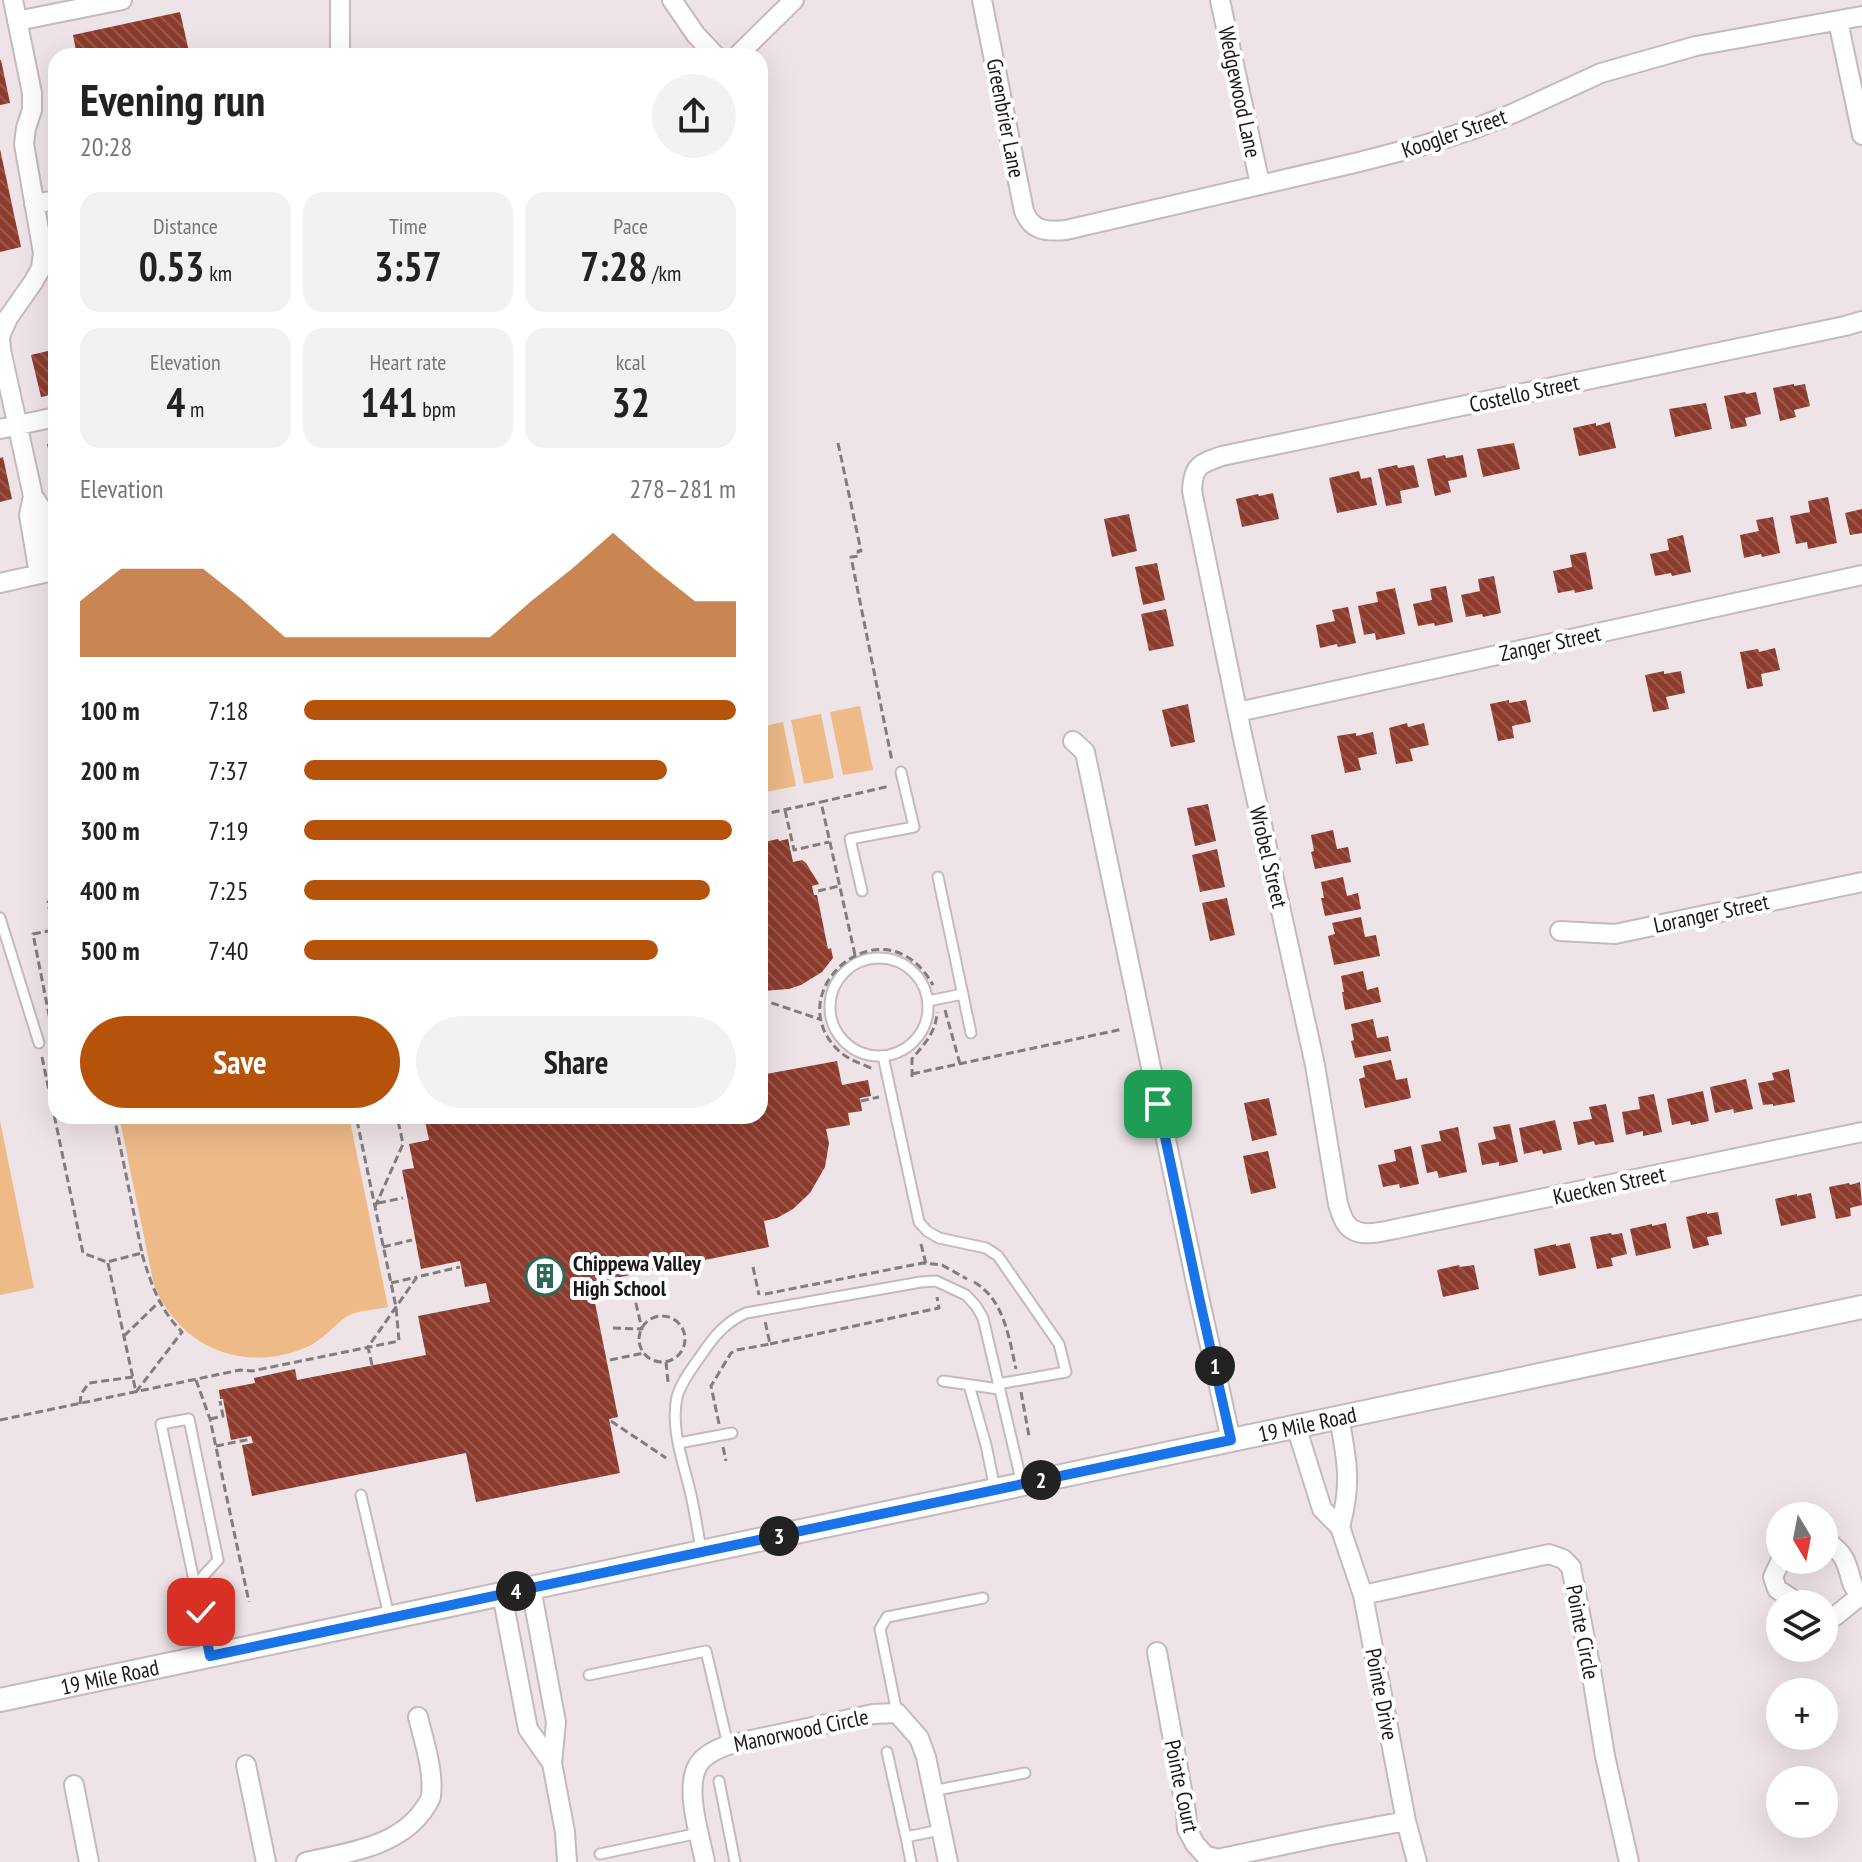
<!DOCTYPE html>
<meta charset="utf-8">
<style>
:root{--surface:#fff;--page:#f2f2f2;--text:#222;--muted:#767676;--accent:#b45309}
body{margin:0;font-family:"PT Sans Narrow",sans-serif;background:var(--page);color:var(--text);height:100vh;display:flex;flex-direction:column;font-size:30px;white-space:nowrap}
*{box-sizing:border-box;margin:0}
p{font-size:26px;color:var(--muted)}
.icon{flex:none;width:44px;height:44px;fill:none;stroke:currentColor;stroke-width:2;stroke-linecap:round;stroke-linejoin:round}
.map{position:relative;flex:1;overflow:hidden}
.side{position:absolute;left:48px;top:48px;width:720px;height:1076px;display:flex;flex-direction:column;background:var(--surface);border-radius:24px;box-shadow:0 8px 32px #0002}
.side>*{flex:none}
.needle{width:52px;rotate:170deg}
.buttons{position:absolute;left:1766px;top:1502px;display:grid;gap:16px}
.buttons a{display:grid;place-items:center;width:72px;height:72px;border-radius:50%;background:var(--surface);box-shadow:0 8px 32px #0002;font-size:40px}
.pin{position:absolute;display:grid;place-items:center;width:68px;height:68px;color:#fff;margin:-34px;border-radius:16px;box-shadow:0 4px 12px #0006}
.km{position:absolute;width:40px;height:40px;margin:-20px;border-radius:50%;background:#222;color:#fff;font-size:22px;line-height:40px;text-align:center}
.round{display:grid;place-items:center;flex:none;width:84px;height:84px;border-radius:42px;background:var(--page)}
.overview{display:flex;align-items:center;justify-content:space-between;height:136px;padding:0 32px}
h1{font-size:44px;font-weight:600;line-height:60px}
.stats{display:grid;grid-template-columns:repeat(3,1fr);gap:12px;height:136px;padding:8px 32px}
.stats div{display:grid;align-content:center;border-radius:20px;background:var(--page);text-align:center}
.stats b{font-size:40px;font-weight:600}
.stats small{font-size:22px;font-weight:400}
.stats p{font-size:22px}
.chart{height:224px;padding:16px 32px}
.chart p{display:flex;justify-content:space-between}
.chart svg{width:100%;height:144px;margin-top:8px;fill:var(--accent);opacity:.7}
.action{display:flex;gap:16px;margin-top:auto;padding:16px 32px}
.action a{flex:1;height:92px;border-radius:48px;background:var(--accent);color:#fff;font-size:32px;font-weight:600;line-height:92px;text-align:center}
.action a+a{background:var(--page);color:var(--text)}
ul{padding:0 32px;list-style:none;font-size:26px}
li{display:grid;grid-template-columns:128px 96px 1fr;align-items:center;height:60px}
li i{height:20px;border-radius:10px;background:var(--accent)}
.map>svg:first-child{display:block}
.grass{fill:#edba88}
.building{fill:url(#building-back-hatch)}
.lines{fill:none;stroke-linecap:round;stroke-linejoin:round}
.service-casing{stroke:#c4babd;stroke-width:13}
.minor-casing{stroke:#c4babd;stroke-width:22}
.tertiary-casing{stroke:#c4babd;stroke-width:26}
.path{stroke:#837c7e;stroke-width:3;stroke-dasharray:8 4;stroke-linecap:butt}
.service{stroke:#fff;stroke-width:9}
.minor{stroke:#fff;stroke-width:18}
.tertiary{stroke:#fff;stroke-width:22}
.route-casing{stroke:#fff;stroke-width:16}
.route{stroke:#1a73e8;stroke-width:10}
.labels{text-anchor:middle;stroke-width:8;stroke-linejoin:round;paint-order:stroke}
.street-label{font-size:22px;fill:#1b1718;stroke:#fff}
.poi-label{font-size:22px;font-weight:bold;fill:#1b1718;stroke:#fff;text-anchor:start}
</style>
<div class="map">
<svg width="1862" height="1862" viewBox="0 0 1862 1862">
<defs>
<pattern id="building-back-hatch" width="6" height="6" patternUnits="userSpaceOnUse" patternTransform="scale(2)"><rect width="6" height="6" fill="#8c3b2d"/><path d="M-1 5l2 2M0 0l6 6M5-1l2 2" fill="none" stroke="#985a50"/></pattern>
</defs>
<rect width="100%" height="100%" fill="#eee4e7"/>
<path class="grass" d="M860,706l13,64 -30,5 -13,-63z
M821,714l13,64 -30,6 -13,-64z
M783,722l13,64 -30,6 -6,-29v-36z
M119,1116h230l39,191c-12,3 -32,3 -42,10 -14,10 -23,23 -39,30 -63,27 -127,1 -153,-62z
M0,1121l34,167 -34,7z"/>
<path class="building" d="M180,12l10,44h-113l-4,-21z
M0,60h1l9,43 -10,2z
M0,149l21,98 -21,5z
M56,349v45l-15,3 -10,-42z
M1794,384v2l11,-2 5,22 -16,4 2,7 -16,4 -7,-33z
M1745,392l1,2 10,-2 5,22 -16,4 2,8 -16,3 -7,-33z
M1706,403l6,26 -37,8 -6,-28z
M1610,422l6,26 -37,8 -6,-28 23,-5v3z
M56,443v37h-1l-8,-36z
M1514,443l6,26 -37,8 -6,-28z
M1445,455l1,3 17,-3 4,22 -19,4 3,11 -16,4 -8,-37z
M3,457l9,42 -12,3v-44z
M1397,465l1,3 16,-3 5,22 -19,4 2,12 -16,3 -8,-37z
M1359,471l2,8 10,-2 6,28 -40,8 -8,-35z
M1273,493l6,26 -37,8 -6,-28 22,-5 1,2z
M1828,497l9,46 -29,6 -1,-7 -11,2 -6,-28 20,-4 -2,-11z
M1862,509v24l-12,2 -5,-22z
M1129,514l8,37 -25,6 -8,-38z
M1773,517l7,36 -18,4 -1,-3 -17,4 -4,-23 19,-4 -3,-11z
M1683,535l8,37 -19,4 -1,-3 -16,3 -5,-22 19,-4 -2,-11z
M1586,552l7,37 -18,4 -1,-3 -16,3 -5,-22 19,-4 -2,-12z
M1157,563l8,37 -22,5 -8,-38z
M1494,576l7,37 -18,4 -1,-3 -16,3 -5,-22 19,-4 -2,-12z
M1446,586l7,36 -18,4 -1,-3 -16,3 -5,-22 19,-4 -2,-11z
M1395,588l10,46 -29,6 -1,-7 -11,2 -6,-29 20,-4 -2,-10z
M1348,607l8,36 -18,4 -1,-3 -17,4 -4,-23 19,-4 -3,-11z
M1166,609l8,37 -25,5 -8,-37z
M1775,648l5,22 -19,4 2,12 -16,3 -7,-37 18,-3 1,3z
M1664,671v3l17,-3 4,22 -19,4 3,12 -16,3 -8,-37z
M1509,700v3l17,-3 5,22 -19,4 2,12 -16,3 -8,-37z
M1188,704l7,38 -24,5 -9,-37z
M1407,723l1,4 16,-4 5,22 -19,4 3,12 -17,3 -7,-36z
M1373,732l4,22 -19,4 3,12 -16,3 -8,-37 19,-3v3z
M1208,804l8,37 -21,5 -8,-38z
M1333,830l4,19 11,-2 3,15 -36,7 -4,-17 3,-1 -3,-16z
M778,839l1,2 9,-2 5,23 9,-2 4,3 13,21 -7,2 2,9h3l11,54 3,-1 2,10 -11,14 -21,13 -12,4 -28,2 -1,-148z
M1217,849l8,38 -25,5 -8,-37z
M1343,877l4,19 11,-3 3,16 -36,7 -4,-18h3l-3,-16z
M1227,898l8,37 -25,6 -8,-38z
M1361,917l4,20 11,-2 4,21 -46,9 -6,-29 7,-2 -3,-11z
M1363,971l4,19 11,-3 3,15 -36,8 -3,-18h2l-3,-16z
M1373,1019l4,19 11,-2 3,15 -36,7 -4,-17 3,-1 -3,-16z
M1391,1060l5,20 11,-2 4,20 -46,10 -6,-29 6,-2 -2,-11z
M837,1061l5,24 26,-5 3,16 -11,2 2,13 -14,2 2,12 -24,4 3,14 -4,24 -15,26 -17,16 -16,9 -13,3 5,26 -178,36 27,134 -9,2 11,54 -144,29 -10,-49 -214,43 -10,-51 11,-2 -2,-7 -20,4 -8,-41h-3l-1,-9 36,-7 -1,-5 41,-9 2,11 129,-25 -8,-39 72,-14 -4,-19 -21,4 -5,-26 -39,8 -19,-99 12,-2 -5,-24 20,-4 -5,-24h336v-41z
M1789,1069l6,33 -22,4v-2l-10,1 -5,-22 16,-3 -2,-7z
M1746,1079l7,30 -19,4 -1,-4 -18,4 -5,-26z
M1703,1091l6,30 -18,4 -1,-4 -18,4 -5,-26z
M1654,1094l8,38 -19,4v-5l-17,4 -4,-23 18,-3 -2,-12z
M1269,1098l8,37 -25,6 -8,-38z
M1606,1104l8,38 -19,3 -1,-4 -16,4 -5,-23 19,-3 -3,-12z
M1555,1120l7,30 -19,4 -1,-4 -18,4 -5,-26z
M1510,1124l8,38 -19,4v-4l-17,3 -4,-22 18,-4 -3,-12z
M1458,1127l9,45 -28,6 -2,-7 -10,2 -6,-28 20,-4 -2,-10z
M1411,1146l8,38 -19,4 -1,-4 -16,3 -5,-22 18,-4 -2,-11z
M1268,1151l8,37 -25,6 -8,-38z
M1860,1182l2,23 -12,3 1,8 -15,3 -7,-32 20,-4 1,2z
M1811,1193l5,25 -35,8 -6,-27 22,-5v2z
M1707,1212v2l11,-2 4,22 -15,3 2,8 -16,4 -7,-32z
M1666,1223l5,25 -35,8 -6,-27 22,-5v2z
M1611,1233l1,2 10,-2 5,21 -16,4 2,8 -16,3 -7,-32z
M1570,1243l6,25 -37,8 -5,-27 22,-5v2z
M1459,1265l1,2 14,-2 5,24 -36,8 -6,-27z"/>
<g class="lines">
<g class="service-casing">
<path id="service" d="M938,877l33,156
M862,891l-12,-52 64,-12 -13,-55
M0,918l39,125
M830 1007a49 49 0 1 1 98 0a49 49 0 1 1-98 0Z
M928,1001l35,-7
M883,1056l36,166 8,9 12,7 47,10 12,8 61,88 7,28 -68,12
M943,1381l56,8
M969,1385l17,60 9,44
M679,1443l53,-10
M361,1495l28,121
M701,1550c-3,-18 -6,-37 -10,-55 -7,-31 -21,-66 -14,-98 4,-15 16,-30 25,-43 12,-18 24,-32 44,-41l175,-31 15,-1 30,14 10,11 7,12 39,166
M195,1585l23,-25 -29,-141 -28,5 49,232
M589,1675l117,-24 22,94
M897,1713l-17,-84 7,-12 96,-19
M887,1752l19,85
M719,1781l16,81
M932,1791l93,-18
M600,1854l99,-21
M911,1862l-5,-25 34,-7"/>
</g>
<g class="minor-casing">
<path id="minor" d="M13,0l19,93v17l-6,18 -2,16 19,109 -2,15 -7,13 -26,37 -8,18 1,14 32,146
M672,0l24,35 20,21
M982,0l42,211c8,20 22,21 42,19l293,-68 62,-16 50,-16 43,-17 87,-40 95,-27 166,-30
M1220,0l40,184
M17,21l105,-21
M1838,21l24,114
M340,56v-56
M737,56l57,-56
M34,204l22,-4
M1862,321l-17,5 -623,130c-23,8 -29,10 -30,35l50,243 73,331 23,139c2,6 4,13 7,18 12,20 42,8 60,5l457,-95
M0,429l56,-12
M39,574l-10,-59 4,-19 10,15 11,60
M0,583l49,-11
M1238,712l624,-137
M1073,741l12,11 114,545 32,143
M1560,931l55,3 247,-52
M1296,1426l26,83 18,18c12,-44 7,-66 -1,-110
M1340,1527l23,68 43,226 11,41
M1824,1538c6,6 15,12 19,19 9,15 5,27 19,41
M1781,1560l-8,17 4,12 23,15
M502,1594l26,135 24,34 4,-41 -25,-134
M1363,1595l186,-41 14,5 8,8 20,103 14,86 24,106
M1824,1616l10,1 26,-21
M1157,1652l29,160 1,17 8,15 10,11 12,4 109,-23 80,-15
M552,1763l13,69 2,30
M246,1765l20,97
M74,1785l15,77
M306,1862c40,-9 90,-15 116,-50 3,-5 8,-10 9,-16 3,-26 -7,-54 -13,-79
M705,1862c-5,-26 -20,-71 -8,-95 5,-11 20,-18 31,-22l145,-31 24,-1 22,25 7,19 22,105"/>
</g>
<g class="tertiary-casing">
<g id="tertiary">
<path id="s1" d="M0,1700l1862,-393"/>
</g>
</g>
<path class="path" d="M838,443l23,108h-3l1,5 -8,1 41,204
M785,810l9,40 35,-8
M760,815l61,-13
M818,891l21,-5
M855,955l-34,-153 69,-16
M760,999l62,21
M945,1010l15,54
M54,1040l-21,-106 20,-4 -5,-28 8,-2
M42,1057l41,196 24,9 35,-9 -28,-137
M871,1068c-12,-5 -24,-9 -33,-18 -61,-59 46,-152 95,-65
M912,1074l211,-45
M912,1077v-18c12,-15 24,-26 25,-47
M861,1101l18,-4
M378,1203l25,-5
M375,1207l28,-63 -6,-28
M921,1244l5,20
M383,1247l29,-7
M108,1263l28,129
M753,1267l6,28
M974,1282c30,17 35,56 42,87
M391,1283l26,-6
M765,1294l158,-31 19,2 25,14
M639 1339a23 23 0 1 1 46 0a23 23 0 1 1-46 0Z
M613,1328l29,1 -9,-38
M124,1336l35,-34
M770,1344l169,-36 -2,-11
M610,1360l34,-7
M666,1362l2,20
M372,1365l-4,-18 49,-70 43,-10
M196,1380l14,39 39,183
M136,1392l46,-60c-22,-22 -31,-48 -40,-78
M1021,1392l8,44
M80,1404l1,-10 8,-11 44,-6
M210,1419l13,-3 -3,-15
M0,1420l240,-50 12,1 147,-30 -3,-34 -40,-191
M611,1421l55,37
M719,1424l-8,-38 20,-33 6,-3 33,-6 -5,-23
M216,1446l35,-7
M723,1447l3,14"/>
<use href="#service" class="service"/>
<use href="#minor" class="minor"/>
<use href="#tertiary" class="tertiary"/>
</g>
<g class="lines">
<g class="route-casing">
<path id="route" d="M201,1612l9,44 1021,-216 -32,-143 -41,-193"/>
</g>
<use href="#route" class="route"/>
</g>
<defs>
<g id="building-ring" transform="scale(2)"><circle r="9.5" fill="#fff" stroke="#2c6a56" stroke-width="1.5"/><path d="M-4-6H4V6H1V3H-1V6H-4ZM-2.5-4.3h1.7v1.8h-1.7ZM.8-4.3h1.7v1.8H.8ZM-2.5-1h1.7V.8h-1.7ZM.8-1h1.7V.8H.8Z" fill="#2c6a56"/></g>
</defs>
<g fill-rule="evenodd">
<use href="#building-ring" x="545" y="1276"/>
</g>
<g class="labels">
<g class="street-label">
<text transform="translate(1240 92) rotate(78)" y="8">Wedgewood Lane</text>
<text transform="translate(1006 118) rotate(79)" y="8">Greenbrier Lane</text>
<text transform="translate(1454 133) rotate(-19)" y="8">Koogler Street</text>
<text transform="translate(1524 393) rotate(-12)" y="8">Costello Street</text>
<text transform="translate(1550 643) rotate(-12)" y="8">Zanger Street</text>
<text transform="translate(1269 857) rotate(77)" y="8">Wrobel Street</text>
<text transform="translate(1711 913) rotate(-12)" y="8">Loranger Street</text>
<text transform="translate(1609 1185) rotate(-12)" y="8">Kuecken Street</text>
<text dy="8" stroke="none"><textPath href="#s1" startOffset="1336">19 Mile Road</textPath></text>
<text transform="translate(1583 1632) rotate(79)" y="8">Pointe Circle</text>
<text dy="8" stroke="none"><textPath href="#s1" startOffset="112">19 Mile Road</textPath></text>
<text transform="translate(1382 1694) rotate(79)" y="8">Pointe Drive</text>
<text transform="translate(801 1730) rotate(-12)" y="8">Manorwood Circle</text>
<text transform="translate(1182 1786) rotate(78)" y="8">Pointe Court</text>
</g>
<g class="poi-label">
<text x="573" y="1271">Chippewa Valley<tspan x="573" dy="25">High School</tspan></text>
</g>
</g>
</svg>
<div class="buttons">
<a><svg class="needle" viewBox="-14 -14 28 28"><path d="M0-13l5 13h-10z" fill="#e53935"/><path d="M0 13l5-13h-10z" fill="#767676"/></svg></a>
<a><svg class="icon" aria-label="layers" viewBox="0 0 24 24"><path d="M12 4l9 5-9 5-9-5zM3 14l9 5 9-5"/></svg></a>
<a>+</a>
<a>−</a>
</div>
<div class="pin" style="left:1158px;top:1104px;background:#1e9e55"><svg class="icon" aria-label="arrive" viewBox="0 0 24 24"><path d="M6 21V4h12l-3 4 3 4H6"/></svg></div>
<div class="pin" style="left:201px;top:1612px;background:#d93025"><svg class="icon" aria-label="check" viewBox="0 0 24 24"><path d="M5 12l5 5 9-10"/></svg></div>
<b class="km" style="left:1215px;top:1366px">1</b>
<b class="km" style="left:1041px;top:1480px">2</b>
<b class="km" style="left:779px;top:1536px">3</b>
<b class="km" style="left:516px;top:1591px">4</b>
<section class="side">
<div class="overview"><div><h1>Evening run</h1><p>20:28</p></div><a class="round"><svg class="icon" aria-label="share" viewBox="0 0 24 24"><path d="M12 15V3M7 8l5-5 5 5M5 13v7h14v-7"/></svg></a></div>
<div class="stats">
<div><p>Distance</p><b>0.53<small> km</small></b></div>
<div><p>Time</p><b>3:57</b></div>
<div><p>Pace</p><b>7:28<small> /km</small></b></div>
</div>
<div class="stats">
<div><p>Elevation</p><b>4<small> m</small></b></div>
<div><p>Heart rate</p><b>141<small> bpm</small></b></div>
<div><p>kcal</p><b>32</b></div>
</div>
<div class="chart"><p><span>Elevation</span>278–281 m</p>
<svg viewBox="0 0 160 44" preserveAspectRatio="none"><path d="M0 44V27L10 17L20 17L30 17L40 27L50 38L60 38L70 38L80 38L90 38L100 38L110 27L120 17L130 6L140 17L150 27L160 27V44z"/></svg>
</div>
<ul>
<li><b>100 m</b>7:18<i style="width:100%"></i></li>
<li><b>200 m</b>7:37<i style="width:84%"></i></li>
<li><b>300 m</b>7:19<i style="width:99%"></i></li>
<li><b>400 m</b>7:25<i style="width:94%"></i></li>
<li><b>500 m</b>7:40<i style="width:82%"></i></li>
</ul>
<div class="action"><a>Save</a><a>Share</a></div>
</section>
</div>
